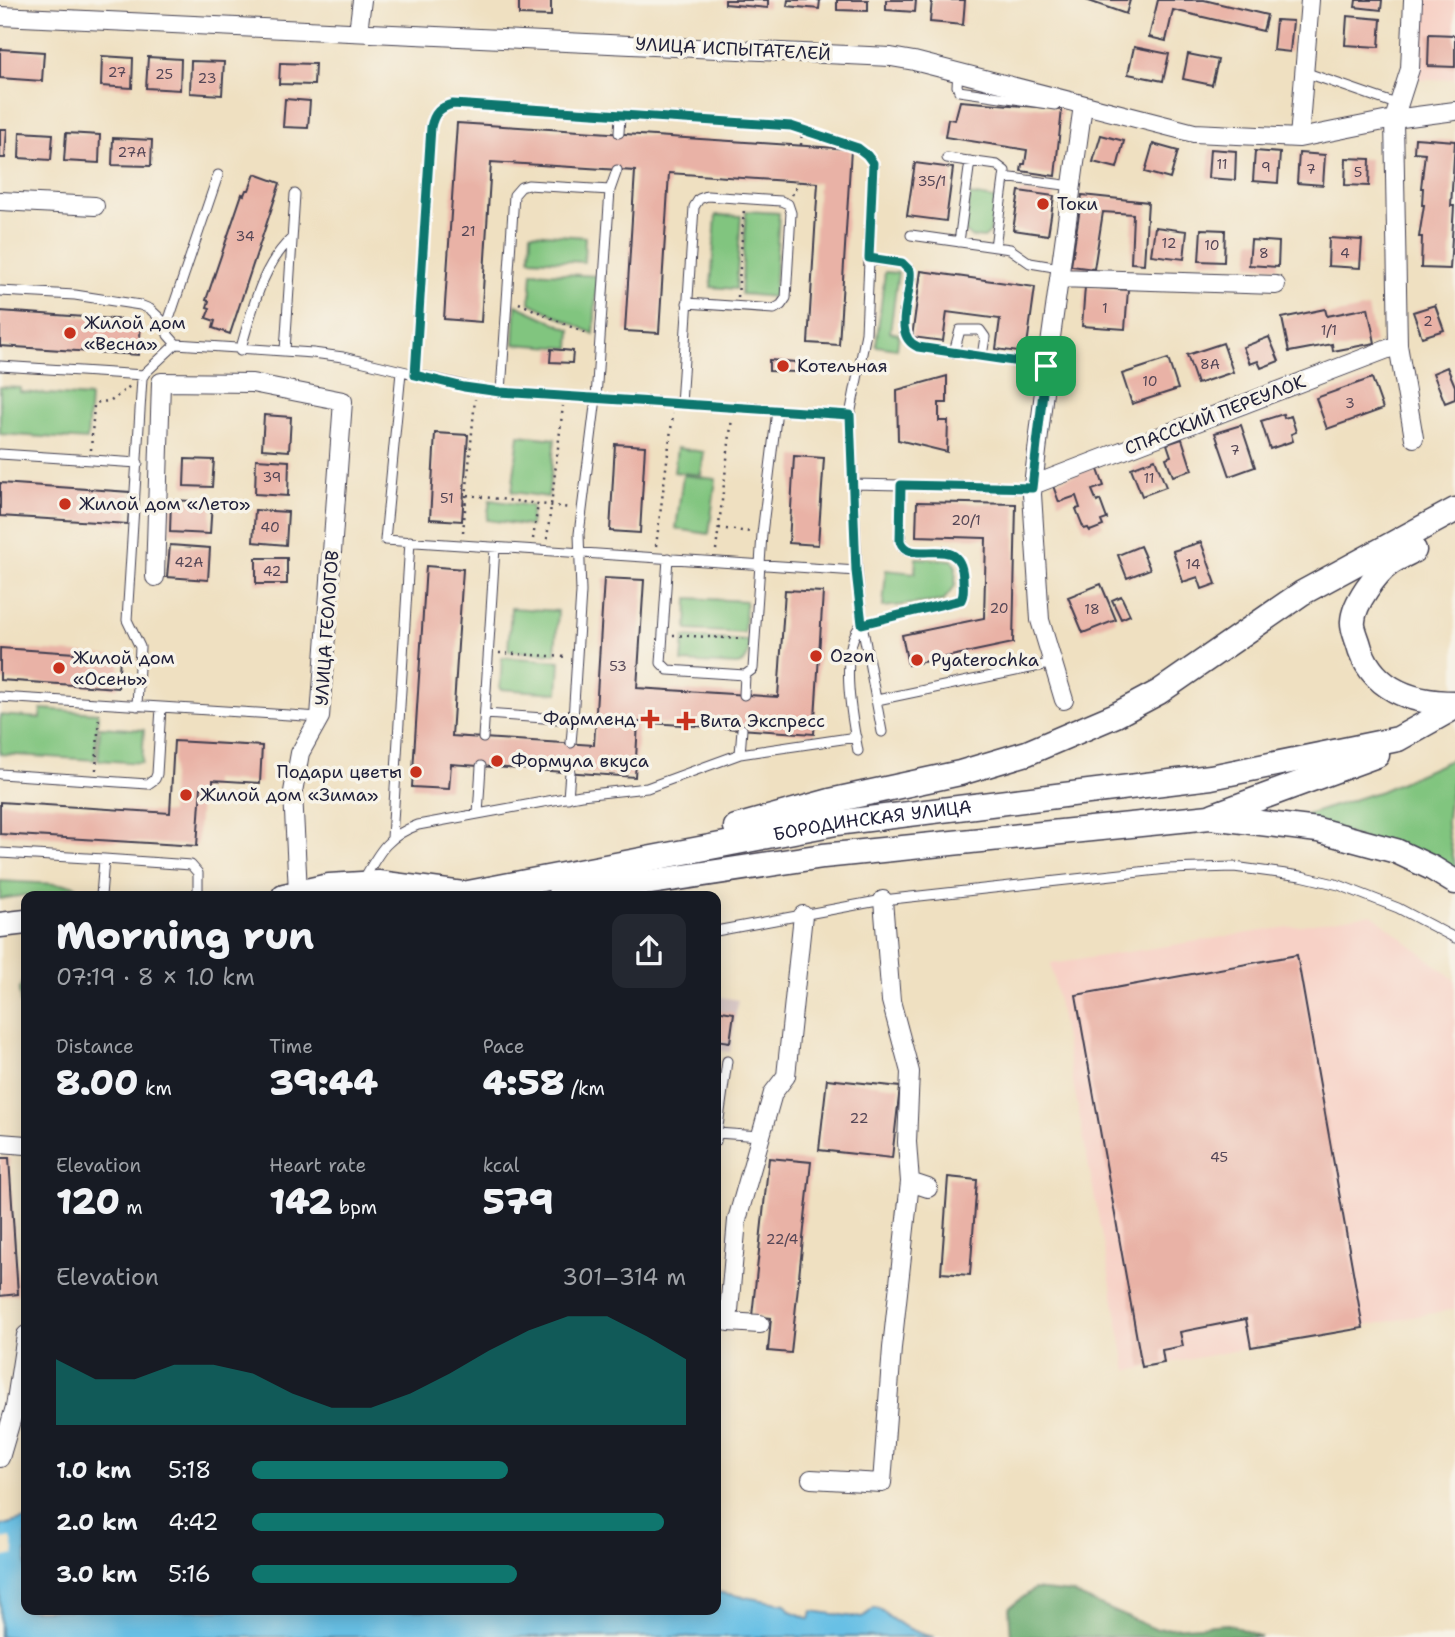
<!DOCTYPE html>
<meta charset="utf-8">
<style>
:root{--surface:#171b24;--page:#242831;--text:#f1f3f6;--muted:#9ea1a6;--accent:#0f766e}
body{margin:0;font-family:"Shantell Sans",sans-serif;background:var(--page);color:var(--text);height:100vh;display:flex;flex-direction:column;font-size:26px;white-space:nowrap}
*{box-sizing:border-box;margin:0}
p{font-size:23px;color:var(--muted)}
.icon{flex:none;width:38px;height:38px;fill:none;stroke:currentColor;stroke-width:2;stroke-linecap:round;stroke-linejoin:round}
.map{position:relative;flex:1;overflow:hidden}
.panel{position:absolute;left:21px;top:891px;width:700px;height:724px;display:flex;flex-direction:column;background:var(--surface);border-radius:14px;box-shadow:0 4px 18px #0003}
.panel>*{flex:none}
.pin{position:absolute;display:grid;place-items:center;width:60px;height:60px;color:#fff;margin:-30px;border-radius:14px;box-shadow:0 4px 10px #0006}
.round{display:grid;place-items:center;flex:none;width:74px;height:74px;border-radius:14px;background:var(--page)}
.overview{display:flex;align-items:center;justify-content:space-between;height:119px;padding:0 35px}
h1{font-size:38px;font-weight:800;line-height:52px}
.figures{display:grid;grid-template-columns:repeat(3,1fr);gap:10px;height:119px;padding:7px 35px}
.figures div{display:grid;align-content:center}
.figures b{font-size:35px;font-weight:800}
.figures small{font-size:19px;font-weight:400}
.figures p{font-size:19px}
.chart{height:196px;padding:14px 35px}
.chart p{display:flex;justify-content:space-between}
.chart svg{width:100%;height:126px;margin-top:7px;fill:var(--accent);opacity:.7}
ul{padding:0 35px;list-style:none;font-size:23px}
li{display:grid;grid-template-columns:112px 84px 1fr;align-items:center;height:52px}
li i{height:18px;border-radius:9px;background:var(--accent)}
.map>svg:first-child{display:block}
.built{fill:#f7d1c6}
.industrial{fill:#d2bfbf}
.green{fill:#81c57f;stroke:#52745d;stroke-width:2}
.forest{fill:#68aa6e;stroke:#456654;stroke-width:2}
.water{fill:#68c0e5;stroke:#457190;stroke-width:2}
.pier{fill:#efe0c1}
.building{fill:#e9b2a6}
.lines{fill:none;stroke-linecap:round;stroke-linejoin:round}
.lane-casing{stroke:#413e4f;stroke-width:11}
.street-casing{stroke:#413e4f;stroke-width:20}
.secondary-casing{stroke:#413e4f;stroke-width:27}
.path{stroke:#413e4f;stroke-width:2.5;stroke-dasharray:2 5;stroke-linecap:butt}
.lane{stroke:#fff;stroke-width:9}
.street{stroke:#fff;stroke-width:18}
.secondary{stroke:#fff;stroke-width:24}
.route-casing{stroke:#fff;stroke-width:14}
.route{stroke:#0f766e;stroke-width:9}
.poi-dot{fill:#c8321e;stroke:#f7f3e8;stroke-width:2.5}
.labels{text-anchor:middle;stroke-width:7;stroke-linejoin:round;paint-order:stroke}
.number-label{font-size:14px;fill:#544656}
.street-label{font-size:18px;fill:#22223b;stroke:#f7f3e8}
.poi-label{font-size:18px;fill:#22223b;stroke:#f7f3e8;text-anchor:start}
</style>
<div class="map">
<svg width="1455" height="1637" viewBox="0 0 1455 1637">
<rect width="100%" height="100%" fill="#f7f3e8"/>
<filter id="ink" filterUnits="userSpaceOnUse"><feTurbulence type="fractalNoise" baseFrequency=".0143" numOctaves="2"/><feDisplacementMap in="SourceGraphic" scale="14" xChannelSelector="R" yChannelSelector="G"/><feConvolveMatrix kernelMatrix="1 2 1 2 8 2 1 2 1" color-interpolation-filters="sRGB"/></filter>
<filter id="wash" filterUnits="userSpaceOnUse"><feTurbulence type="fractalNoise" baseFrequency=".00686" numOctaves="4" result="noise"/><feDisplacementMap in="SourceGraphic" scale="28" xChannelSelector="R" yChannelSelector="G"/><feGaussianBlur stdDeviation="1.57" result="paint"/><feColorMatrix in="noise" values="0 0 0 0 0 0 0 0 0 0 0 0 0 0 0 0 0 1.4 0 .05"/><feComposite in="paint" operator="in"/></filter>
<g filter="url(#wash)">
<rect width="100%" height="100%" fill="#efe0c1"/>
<path class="built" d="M1419,0h36v79l-39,1z
M1372,914l83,66v329l-328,62 -76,-407z"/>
<path class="industrial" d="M716,996l22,4 -8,52 -14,-2z"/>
<path class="green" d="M970,195l25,4 -5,34 -6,5 -13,-1 -6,-6z
M746,211l33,2 -5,84 -33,-3z
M716,215l25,1 -5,73 -25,-2z
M531,233l54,4 -1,25 -54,-3z
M532,272l65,4 -3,58 -64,-31z
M885,272l13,1 -8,59 9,2 -2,15 -21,-3z
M516,305l55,25 -1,18 -56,-4z
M0,387l20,1v4l70,5 -3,43 -87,-6z
M519,435l36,4 -7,58 -36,-5z
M677,448l27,4 -3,23 -27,-3z
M683,475l33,4 -7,55 -33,-5z
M490,500l42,6 -2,20 -43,-6z
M916,558l36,2 4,7 -1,19 -12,15 -60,6 3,-37 29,3z
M688,598l58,3 -2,32 -57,-3z
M511,608l47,3 -3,43 -47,-3z
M684,637l65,4c-1,10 1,21 -12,24l-55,-3z
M502,657l58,4 -2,32 -58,-4z
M41,709l57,4 -3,47 -95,-6v-39l40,3z
M100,727l44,3 -2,33 -44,-3z
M1455,758c0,22 -7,41 -8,62 -1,17 8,34 8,51l-155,-54 81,-26z
M0,881l74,4 4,3 1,8 -53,-1 -26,4z
M26,974v69l-7,-53z"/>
<path class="forest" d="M1034,1589l38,4 83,36 73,-5 33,13h-250l-2,-29z"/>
<path class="water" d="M26,1519v91h690v-18l69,12 5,7 20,8 2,-8 50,7 12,-10c8,1 9,4 15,9 12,9 30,17 45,20h-934v-111z"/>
<path class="pier" d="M11,1537l4,18 -15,3v-18z"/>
<g id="blocks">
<path class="building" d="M519,0h32v16l-32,-1z
M725,0h43v8l-43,-4z
M788,0h32l-1,9 -32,-3z
M837,0h31v11l-31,-1z
M886,0h30l-1,12 -29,-2z
M932,0h33l-2,25 -33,-3z
M1086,0h44l-4,14z
M1158,0h46l63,15 -4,16 -90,-21 -7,31 -17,-4z
M1356,0h26l-1,10 -26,-3z
M1347,16l34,3 -2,28 -34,-2z
M1276,20l17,1 -3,31 -17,-2z
M1429,34l26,1v32l-27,-1z
M1134,47l35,7 -6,27 -35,-7z
M0,49l44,3 -2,29 -42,-3z
M1188,54l30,6 -6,25 -29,-6z
M102,56l31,2 -1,30 -31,-2z
M148,57l33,2 -1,31 -34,-2z
M191,61l33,1 -2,33 -32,-2z
M280,63l35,1 -1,21 -35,-1z
M285,99l25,2 -2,27 -25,-1z
M960,101l102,8 -7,67 -34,-5 1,-7h3l2,-14 -82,-13 3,-18 7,1z
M457,123l394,26 -12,196 -31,-2 10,-160 -149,-10 -10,160 -34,-2 10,-160 -144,-9 -10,160 -37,-3z
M0,129h7l-2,29h-5z
M20,132l33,2 -2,26 -32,-2z
M66,133l34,2 -1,28 -35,-2z
M1101,135l23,6 -7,27 -24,-6z
M113,138l39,2 -1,26 -39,-1z
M1415,138l40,3 -4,65h3l-4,63 -29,-1 1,-31h-3l5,-32h-2l1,-17h-2l4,-35 -11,-1z
M1153,144l25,7 -8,28 -25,-7z
M1210,149l26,2 -1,29 -27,-2z
M1255,151l25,2 -2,30 -25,-2z
M1299,153l26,2 -2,30 -26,-2z
M1346,158l24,1 -1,27 -24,-1z
M915,163l38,5 -7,53 -39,-5z
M255,174l25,9 -50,151 -17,-6 2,-7 -9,-3 4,-10 -3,-1 2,-6 -3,-1 36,-106 2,1 2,-5h3z
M1019,191l35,5 -6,39 -35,-5z
M1082,195l66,7 -4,62 -13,-1 2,-49 -30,-2 -9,57 -23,-3z
M1155,227l32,4 -3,28 -33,-4z
M1201,229l24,1 -1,32 -25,-1z
M1329,238l33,2 -2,28 -32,-2z
M1251,240l28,2 -1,25 -29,-2z
M921,271l114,16 -9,66 -30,-4 4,-30 -53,-7 -4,29 -31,-4z
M1085,287l43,3 -3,39 -43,-3z
M1435,305l9,25 -22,7 -9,-25z
M1368,308l7,35 -42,8 -1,-7 -43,8 -7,-34 43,-9 2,7z
M0,311l141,10 -2,34 -139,-9z
M1269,337l10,24 -18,7 -3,-7 -8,3 -7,-17z
M1223,343l10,29 -36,12 -10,-29z
M551,349l22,2 -1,12 -22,-1z
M1168,359l10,30 -46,15 -10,-30z
M769,360l27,2v10l-27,-1z
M1447,367l8,19v13l-10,4 -12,-30z
M947,376v27h-8v18h9l-1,31 -49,-12 -1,-50z
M1372,378l11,31 -56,20 -11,-31z
M1283,414l1,4 7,-2 5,16 -5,2 2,7 -23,8 -9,-28z
M264,415l27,2 -2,34 -27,-2z
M1241,425l14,42 -25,9 -15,-43z
M435,433l33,2 -6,86 -32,-2z
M1182,439l10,31 -19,6 -7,-18 5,-2 -4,-12z
M615,444l30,2 -5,87 -30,-2z
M794,456l30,2 -6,87 -29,-2z
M185,459l29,1 -2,27 -28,-1z
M256,459l33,2 -1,35 -33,-2z
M1155,459l11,28 -24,9 -11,-28z
M1097,467l7,19 -12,4 5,12 3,-2 7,19 -6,2 2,5 -13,5 -2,-3 -4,1 -8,-20 4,-1 -4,-12 -17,6 -7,-19z
M0,483l130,9 -2,32 -128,-8z
M171,500l41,2 -2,32 -40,-2z
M917,502l99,2 -3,139 -105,22 -6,-30 82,-17 2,-80 -70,-2z
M255,510l33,2 -2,33 -33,-3z
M1201,542l15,42 -14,5 -4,-12 -15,5 -10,-31z
M170,545l40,3 -2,32 -41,-3z
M1140,546l10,23 -23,9 -9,-23z
M256,558h31v26h-31z
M426,566l37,3 -11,167 142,9 10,-167 40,2 -7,108 141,9 7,-107 38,2 -9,142 -176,-12 -3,55 -184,-13 -2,25 -37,-2z
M1101,584l15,36 -33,13 -15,-36z
M1121,596l9,19 -9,4 -9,-19z
M0,648l120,8 -2,32 -118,-8z
M174,741l88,5 -2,37 -47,-3v8l-12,-1 -4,59 -197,-12v-32l170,11z
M1297,955l66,373 -112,19 -5,-28 -66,13 3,14 -21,4 2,13 -22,4 -66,-372z
M716,1010l18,3 -4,29 -14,-2z
M827,1079l73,8 -8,71 -73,-8z
M0,1158h9l9,136 -18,2z
M769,1158l42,4 -20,191 -23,-2 3,-33 -19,-2z
M948,1177l29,3 -7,95 -29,-2z"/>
</g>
</g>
<g filter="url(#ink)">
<use href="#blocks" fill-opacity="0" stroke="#413e4f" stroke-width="2"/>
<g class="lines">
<g class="lane-casing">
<path id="lane" d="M958,72l-1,14 2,5 96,14
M1304,72l95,33
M619,133l1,-18
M947,158l50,7 8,6 -10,76
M873,164l-7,169 -16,82 7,156 5,53 20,108
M218,175l-51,150 1,10 8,9 137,9 30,4 144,34 363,24
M1004,177l68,9
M610,190l7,-20
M911,235l99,14 20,14 30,5
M959,242l11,-81
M869,259l33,4 8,8c2,24 -20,64 8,76l129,19
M0,291l75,4 65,10 10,4 17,16
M240,351c12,-39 21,-85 52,-113
M285,351l10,-157
M954,352l6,-22h20l5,7 -3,19
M0,366l144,9
M401,372l-16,168 472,31
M415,375l16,-249c3,-13 9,-19 22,-22l338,22
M681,404l13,-197 5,-8 8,-3 74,5 7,3 3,9 -5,85 -5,7 -7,4 -87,-6
M0,454l138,9
M854,484l178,4
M668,558l-7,105 7,7 77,5 8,-6 9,-135 15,-124
M744,695l1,-20
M0,697l161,10
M877,700l177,-37
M137,706l3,-59 -13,-27 15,-242 3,-5 31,-29
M485,714l88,6 8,-128 -2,-58 17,-136 14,-208 -82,-5 -7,2 -7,8 -13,197
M483,738l12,-191
M571,743l2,-23
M858,751c-6,-32 -20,-103 4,-127l96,-23c7,-6 6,-11 5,-20 -2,-55 -52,-10 -63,-40l1,-56
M740,754l2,-25
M0,774l148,10 7,-5 2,-5 4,-67 159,10
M568,798l2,-26
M478,814l3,-48
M392,838l18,-297
M0,853l104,6 -3,37
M104,859l87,6 7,8v23
M364,879c15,-27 23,-43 54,-54l163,-30 66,-7 93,-34 116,-17
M716,931l167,-31 284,-31 67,-2 67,9 38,9 59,23 57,30
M717,1133l43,3
M716,1141l11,-80"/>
</g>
<g class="street-casing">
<path id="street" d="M1413,0l-3,69 -16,50 4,226 16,93
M0,16l891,41 23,4 280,72 105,5 95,-19 61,-8
M358,32l4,-32
M1299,138l11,-138
M0,201l95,5
M1059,278l217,7
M1033,485l365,-140
M155,577l6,-195 91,1 91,18 -23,316 -20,36 -7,39 5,100
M1064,700l-24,-80 -8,-126 15,-128 36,-261
M883,900l8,101 19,71 -3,70 3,40 18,6
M0,1143l26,2
M760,1324l-32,-2 9,-102 36,-127 13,-17 17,-161
M0,1458l15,-51 11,-72
M811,1479l71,4 10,-135 18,-166"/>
</g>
<g class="secondary-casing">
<g id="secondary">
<path d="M1414,550c-7,4 -17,8 -24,13 -14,10 -36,40 -37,58 -1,6 3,15 5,21 12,47 54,61 97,61"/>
<path d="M1214,815l163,-60"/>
<path d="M736,827l94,-26 130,-28 67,-20 89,-38 43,-23 143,-99 153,-83"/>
<path id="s1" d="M284,896l45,-10 49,-3 85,11 373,-71 375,-46 187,-38 57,-32"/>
<path d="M559,896l264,-40 387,-39 108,13 78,21 36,17 23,14"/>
<path d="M0,925l26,-3"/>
</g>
</g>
<path class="path" d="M802,130l52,17 13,8
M801,145l1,-14
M792,195l7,-13
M738,297l6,-88
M519,303l70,32
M91,450l3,-45 5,-3 12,-1 19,-15
M467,495l104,13
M719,528l31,4
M463,532l12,-133
M533,539l5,-35
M547,539l16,-133
M656,546l17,-132
M716,550l16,-132
M673,635l70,4
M499,653l67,4
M96,770l3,-56"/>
<use href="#lane" class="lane"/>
<use href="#street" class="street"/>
<use href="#secondary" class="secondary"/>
</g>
</g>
<g class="lines" filter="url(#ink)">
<g class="route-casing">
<path id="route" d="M453,104l338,22 67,22 9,7 6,8 -4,95 33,5 8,8c3,24 -20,64 8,76l128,19 -14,122 -131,-3 -1,56c10,28 61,-12 63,37 0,8 2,15 -2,22l-99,24 -6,-53 -6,-156 -350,-23 -36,-5 -49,-12 16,-248c3,-14 9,-20 22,-23z"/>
</g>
<use href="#route" class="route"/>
</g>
<g class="poi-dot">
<circle cx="1043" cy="204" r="7"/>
<circle cx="70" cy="333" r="7"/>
<circle cx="783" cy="366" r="7"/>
<circle cx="65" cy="504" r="7"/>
<circle cx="816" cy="656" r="7"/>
<circle cx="917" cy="660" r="7"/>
<circle cx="59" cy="668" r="7"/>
<path d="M646.5 708.5h7v7h7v7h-7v7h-7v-7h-7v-7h7z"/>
<path d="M682.5 710.5h7v7h7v7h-7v7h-7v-7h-7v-7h7z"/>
<circle cx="497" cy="761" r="7"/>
<circle cx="416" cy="772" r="7"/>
<circle cx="186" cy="795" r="7"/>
</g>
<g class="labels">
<g class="number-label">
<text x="117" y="77">27</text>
<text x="164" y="79">25</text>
<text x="207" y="83">23</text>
<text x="132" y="157">27А</text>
<text x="1222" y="169">11</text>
<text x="1266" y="172">9</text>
<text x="1311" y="174">7</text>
<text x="1358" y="177">5</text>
<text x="932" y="186">35/1</text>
<text x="468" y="236">21</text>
<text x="245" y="241">34</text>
<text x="1169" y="248">12</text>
<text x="1212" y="250">10</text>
<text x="1264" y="258">8</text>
<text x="1345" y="258">4</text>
<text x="1105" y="313">1</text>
<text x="1428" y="326">2</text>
<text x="1329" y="335">1/1</text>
<text x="1210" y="369">8А</text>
<text x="1150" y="386">10</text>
<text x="1350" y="408">3</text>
<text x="1235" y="455">7</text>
<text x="272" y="482">39</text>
<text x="1149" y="483">11</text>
<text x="447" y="503">51</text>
<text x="966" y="525">20/1</text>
<text x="270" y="532">40</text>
<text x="189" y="567">42А</text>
<text x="1193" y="569">14</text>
<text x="272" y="576">42</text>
<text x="999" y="613">20</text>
<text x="1092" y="614">18</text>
<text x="618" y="671">53</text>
<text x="859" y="1123">22</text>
<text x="1219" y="1162">45</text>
<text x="782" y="1244">22/4</text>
</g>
<g class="street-label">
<text transform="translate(733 49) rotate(3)" y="6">УЛИЦА ИСПЫТАТЕЛЕЙ</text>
<text transform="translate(1215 415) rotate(-21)" y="6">СПАССКИЙ ПЕРЕУЛОК</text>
<text transform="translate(327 628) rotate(-86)" y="6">УЛИЦА ГЕОЛОГОВ</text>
<text dy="6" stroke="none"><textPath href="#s1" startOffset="597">БОРОДИНСКАЯ УЛИЦА</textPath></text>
</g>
<g class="poi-label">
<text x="1057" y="210">Токи</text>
<text x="84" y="329">Жилой дом<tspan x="84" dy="21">«Весна»</tspan></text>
<text x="797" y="372">Котельная</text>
<text x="79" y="510">Жилой дом «Лето»</text>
<text x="830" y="662">Ozon</text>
<text x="73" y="664">Жилой дом<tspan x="73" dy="21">«Осень»</tspan></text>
<text x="931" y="666">Pyaterochka</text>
<text x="636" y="725" text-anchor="end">Фармленд</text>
<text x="700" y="727">Вита Экспресс</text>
<text x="511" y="767">Формула вкуса</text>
<text x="402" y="778" text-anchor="end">Подари цветы</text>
<text x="200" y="801">Жилой дом «Зима»</text>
</g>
</g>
</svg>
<div class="pin" style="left:1046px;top:366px;background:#1e9e55"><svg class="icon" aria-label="arrive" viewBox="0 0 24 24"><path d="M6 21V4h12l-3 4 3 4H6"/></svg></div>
<section class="panel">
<div class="overview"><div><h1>Morning run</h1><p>07:19 · 8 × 1.0 km</p></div><a class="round"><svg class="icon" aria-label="share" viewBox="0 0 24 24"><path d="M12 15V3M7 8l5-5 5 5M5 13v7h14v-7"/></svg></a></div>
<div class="figures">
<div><p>Distance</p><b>8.00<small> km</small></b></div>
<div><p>Time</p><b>39:44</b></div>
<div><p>Pace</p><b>4:58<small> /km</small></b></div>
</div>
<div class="figures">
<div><p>Elevation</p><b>120<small> m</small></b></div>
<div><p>Heart rate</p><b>142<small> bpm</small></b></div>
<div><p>kcal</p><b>579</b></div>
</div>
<div class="chart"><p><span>Elevation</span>301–314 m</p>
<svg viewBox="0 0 160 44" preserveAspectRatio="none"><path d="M0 44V21L10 28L20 28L30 23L40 23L50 26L60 33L70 38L80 38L90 33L100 26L110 18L120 11L130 6L140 6L150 13L160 21V44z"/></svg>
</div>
<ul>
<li><b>1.0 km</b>5:18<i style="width:59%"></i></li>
<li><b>2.0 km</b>4:42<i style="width:95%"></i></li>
<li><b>3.0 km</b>5:16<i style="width:61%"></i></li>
</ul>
</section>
</div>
